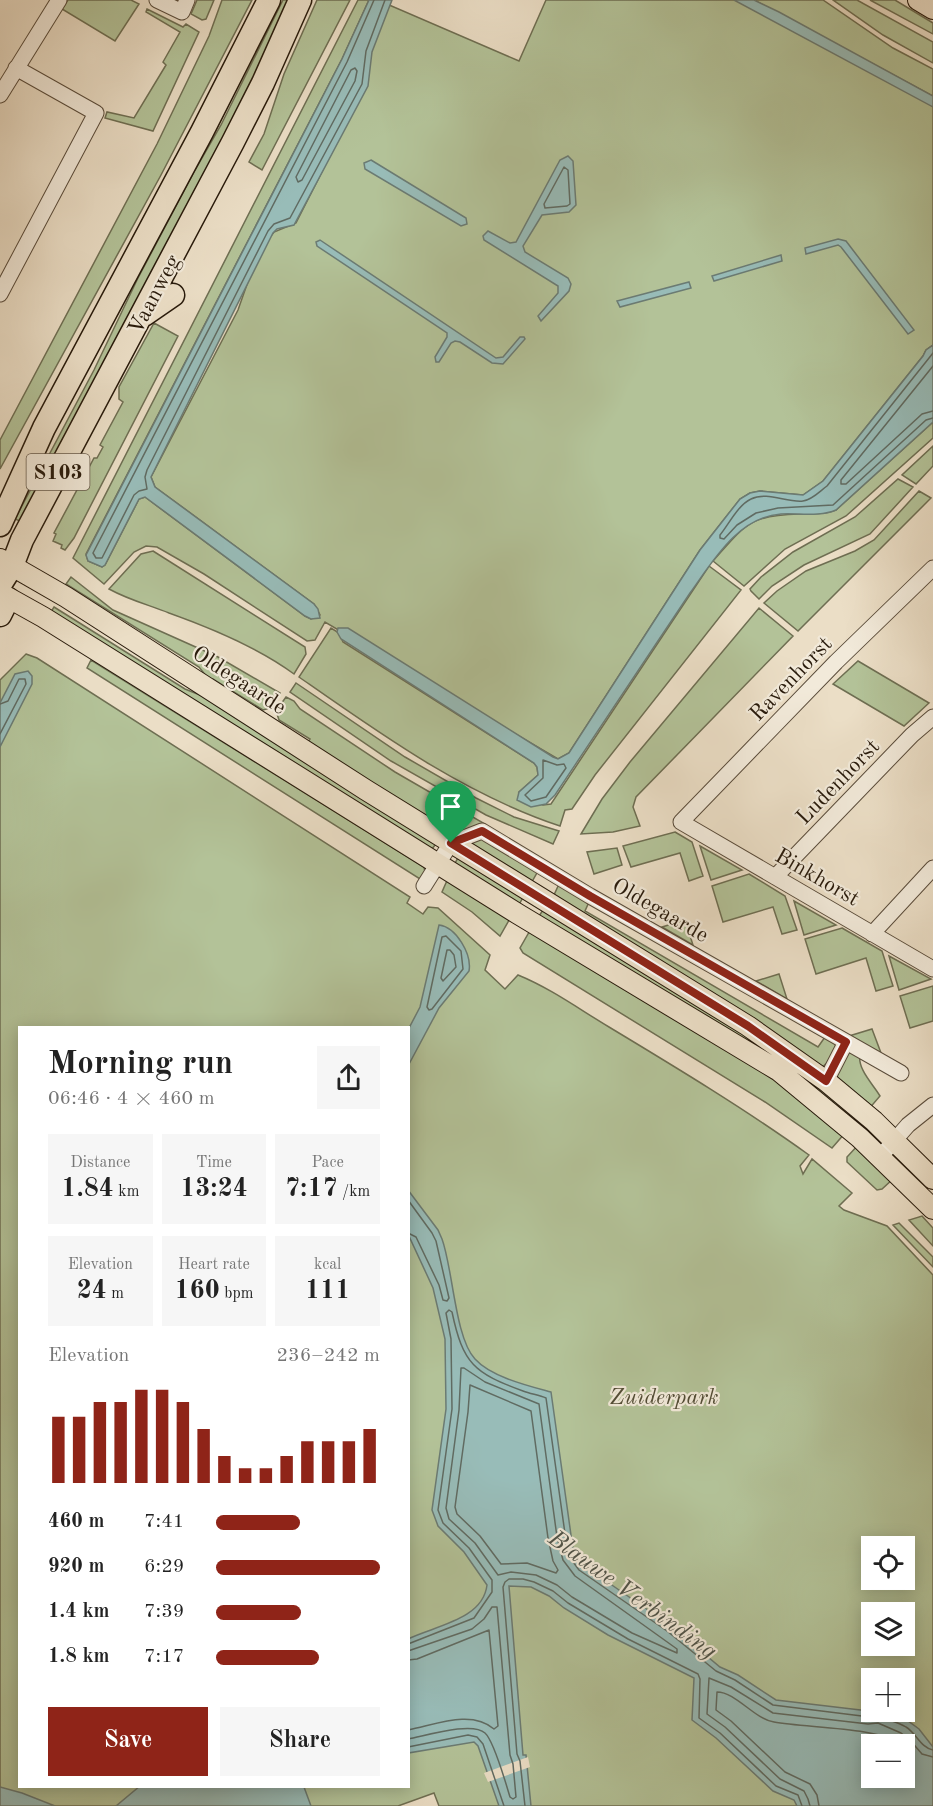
<!DOCTYPE html>
<meta charset="utf-8">
<style>
:root{--surface:#fff;--page:#f6f6f6;--text:#222;--muted:#767676;--accent:#8f2418}
body{margin:0;font-family:"Old Standard TT",serif;background:var(--page);color:var(--text);height:100vh;display:flex;flex-direction:column;font-size:22px;white-space:nowrap}
*{box-sizing:border-box;margin:0}
p{font-size:20px;color:var(--muted)}
.icon{flex:none;width:33px;height:33px;fill:none;stroke:currentColor;stroke-width:2;stroke-linecap:round;stroke-linejoin:round}
.map{position:relative;flex:1;overflow:hidden}
.drawer{position:absolute;left:18px;top:1026px;width:392px;height:762px;display:flex;flex-direction:column;background:var(--surface);border-radius:0px;box-shadow:0 3px 15px #0003}
.drawer>*{flex:none}
.controls{position:absolute;left:861px;top:1536px;display:grid;gap:12px}
.controls a{display:grid;place-items:center;width:54px;height:54px;border-radius:0px;background:var(--surface);box-shadow:0 3px 15px #0003;font-size:30px}
.pin{position:absolute;display:grid;place-items:center;width:51px;height:51px;color:#fff;margin:-62px -26px;border-radius:50% 50% 50% 0;rotate:-45deg;box-shadow:0 0 6px #0007}
.pin .icon{rotate:45deg}
.round{display:grid;place-items:center;flex:none;width:63px;height:63px;border-radius:0px;background:var(--page)}
.headline{display:flex;align-items:center;justify-content:space-between;height:102px;padding:0 30px}
h1{font-size:33px;font-weight:600;line-height:45px}
.figures{display:grid;grid-template-columns:repeat(3,1fr);gap:9px;height:102px;padding:6px 30px}
.figures div{display:grid;align-content:center;border-radius:0px;background:var(--page);text-align:center}
.figures b{font-size:26px;font-weight:600}
.figures small{font-size:16px;font-weight:400}
.figures p{font-size:16px}
.chart{height:168px;padding:12px 30px}
.chart p{display:flex;justify-content:space-between}
.chart svg{width:100%;height:108px;margin-top:6px;stroke:var(--accent);stroke-width:6}
.primary-button{display:flex;gap:12px;margin-top:auto;padding:12px 30px}
.primary-button a{flex:1;height:69px;border-radius:0px;background:var(--accent);color:#fff;font-size:24px;font-weight:600;line-height:69px;text-align:center}
.primary-button a+a{background:var(--page);color:var(--text)}
ul{padding:0 30px;list-style:none;font-size:20px}
li{display:grid;grid-template-columns:96px 72px 1fr;align-items:center;height:45px}
li i{height:15px;border-radius:8px;background:var(--accent)}
.map>svg:first-child{display:block}
.green{fill:#b3c298;stroke:#6e6e52;stroke-width:1.5;fill-rule:evenodd}
.water{fill:#98bcb8;stroke:#6b7b73;stroke-width:1.5;fill-rule:evenodd}
.pier{fill:#ebdec6}
.lines{fill:none;stroke-linecap:round;stroke-linejoin:round}
.shore{stroke:#606b62;stroke-width:1.5}
.minor-casing{stroke:#594b3a;stroke-width:17}
.major-casing{stroke:#281a0b;stroke-width:22}
.highway-casing{stroke:#281a0b;stroke-width:25}
.minor{stroke:#f2eada;stroke-width:15}
.major{stroke:#ebdec6;stroke-width:20}
.highway{stroke:#ebdec6;stroke-width:22}
.route-casing{stroke:#fff;stroke-width:12}
.route{stroke:#8f2418;stroke-width:8}
.labels{text-anchor:middle;stroke-width:4.5;stroke-linejoin:round;paint-order:stroke}
.shield{fill:#f2eada;stroke:#655849;stroke-width:1.5}
.shield-label{font-size:21px;font-weight:bold;fill:#281a0b}
.street-label{font-size:22px;fill:#281a0b;stroke:#f2eada}
.park-label{font-size:22px;font-style:italic;fill:#524c35;stroke:#f2eada}
.water-label{font-size:24px;font-style:italic;fill:#4f5348;stroke:#f2eada}
</style>
<div class="map">
<svg width="933" height="1806" viewBox="0 0 933 1806">
<rect width="100%" height="100%" fill="#ebdec6"/>
<filter id="stains"><feTurbulence type="fractalNoise" baseFrequency=".00333" numOctaves="4"/><feColorMatrix values="0 0 0 0 .2 0 0 0 0 .09 0 0 0 0 .02 0 0 0 .5 -.17"/></filter>
<radialGradient id="worn" r=".72"><stop offset=".6" stop-color="#630" stop-opacity="0"/><stop offset="1" stop-color="#630" stop-opacity=".3"/></radialGradient>
<path class="green" d="M68,0h63l8,4 -24,37 -53,-32z
M197,0h17l-8,19 -4,1 -11,-6z
M222,0h30l-91,175 -161,294v-29l157,-296 52,-108z
M283,0h6l-56,122 -211,400 -7,-3 79,-149 44,-92 57,-108 26,-45z
M317,0h33l-88,170 -13,-8 15,-28 20,-60z
M358,0h11l-27,59 -256,495 2,7 14,6 3,-2 34,-66 6,-2 160,119 6,3 9,-4 -6,-11 -159,-117 -4,-10 87,-167 20,-57 16,-21 22,-9 68,-134 16,-88 139,60 27,-61h200l187,102v243l-7,5 -3,6 -100,125 -20,14 -43,-4 -10,2 -10,6 -40,51 -131,203 -11,6 -233,-137 -10,18 -8,1 -103,-67 -47,-27 -11,-1 -12,6 -30,32 -31,-26z
M754,0h69l70,48 40,21v27z
M833,0h24l76,42v21l-50,-28z
M870,0h25l38,23v11z
M147,9l36,18 3,-3 13,8 -46,99 -48,-13 2,-6 27,6 32,-53 -3,-3 17,-30 -34,-20z
M154,323l24,13 -104,202 -9,12 -4,-2 1,-3 -9,-4 3,-7 -2,-1 40,-75h3l6,-11 -3,-2 23,-43 -4,-3v-12z
M933,422v16l-87,78 -61,33 -41,37 -31,-25c32,-36 36,-46 86,-47 12,-1 26,1 37,-4z
M933,446v20l-17,18 -14,-9z
M898,479l15,8 -43,47 -66,31 -32,21 -13,13 -8,-8 -1,-2 11,-12 32,-25 62,-35z
M919,491l12,7 -133,133 -34,-28 13,-12 29,-20 49,-20 19,-11z
M153,551l152,96 1,7 -12,20c-35,-26 -83,-46 -125,-61 -20,-8 -40,-13 -60,-24l32,-35z
M709,566l32,24 -146,185 -23,34 -7,1 -5,16c-96,-32 -178,-91 -261,-149l32,-49 8,5 4,9 191,121 3,4 1,8 -19,17 24,13 8,-1z
M71,577l42,33 105,47 62,36 -10,15 -7,2 -50,-31 -2,3 -12,-15 -133,-83z
M54,607l131,82 30,12 218,136 2,8 -3,4 -385,-231z
M759,608l34,28 -157,161 -3,10 7,19 -27,6 -32,2 21,-35 28,-37z
M26,654l11,4 373,239 -3,6 16,11 5,-7 10,1 52,47 -5,15 20,19 13,-14c32,13 61,34 91,52 68,41 136,82 200,128l-9,11 3,8 9,-15 40,34 -13,13 5,4 43,16 46,49v531h-494l-5,-13 -36,13h-398v-1126zM20,1028h388v758h-388zM872,1546h32v34h-32zM872,1612h32v34h-32zM872,1678h32v34h-32zM872,1744h32v34h-32z
M91,660l333,207 1,5 -5,7 -333,-211z
M858,661l71,42 -25,23 -71,-42z
M296,683l109,74 71,41 38,19 45,14 -6,13 -67,-29 -95,-54 -101,-69z
M286,697l8,4 6,8 95,63 90,52 -37,12 -140,-94 2,-3 -31,-19 -3,-9z
M675,832l17,10 11,34 -14,5 -9,-28 -49,14 -8,-21z
M480,836l58,35 -9,16 -60,-38 6,-12z
M700,846l42,24 -31,10z
M617,848l5,17 -28,9 -7,-22z
M459,856l66,38 -8,14 -63,-43z
M749,874l36,22 12,34 -15,4 -9,-27 -50,15 -11,-36z
M449,876l63,39 -12,21 -28,-24 -30,-20z
M559,884l30,18 -4,9 233,136 7,-10c3,2 6,3 9,5 6,8 -7,22 -13,26l-267,-173z
M794,901l42,24 -32,10z
M545,907l213,130 102,79 -8,9 -315,-206z
M685,920l8,25 -31,-18z
M532,927l246,153 67,53 -13,15 -67,-46 -242,-149 -3,-5z
M842,928l40,23 11,35 -17,5 -10,-33 -50,16 -11,-35z
M889,956l42,23 -32,11z
M779,974l8,25 -31,-18z
M933,986v35l-23,7 -10,-32z
M872,1029l9,24 -32,-17z
M850,1049l10,5c-3,15 13,30 20,42l-12,14 -30,-29 -1,-7z
M859,1144l35,34 -12,11 -5,1 -30,-28v-5z
M922,1216l11,12v18l-24,-26z
M899,1223l34,34v10l-40,-42z"/>
<path class="water" d="M369,0h23l-20,52 -4,34 -74,139 -17,4 -4,4 -122,244 4,10 159,117 4,5 2,9 -9,1 -6,-3 -160,-119 -6,2 -34,66 -3,2 -14,-6 -2,-6 256,-496z
M734,0h20l25,12 154,84v11z
M568,156l5,5 3,44 -7,7 -27,3 -19,31 2,6 43,26 3,6 -2,7 -28,30 -3,-5 20,-23v-7l-74,-46 -1,-4 5,-5 22,12 6,-1 44,-82z
M371,160l95,58 1,6 -6,2 -96,-57 -1,-6z
M838,239l8,2 68,89 -6,4 -67,-87 -3,-2 -32,9 -1,-6z
M320,240l176,118 7,-1 17,-20h4l1,2 -22,25 -11,-1 -32,-21 -5,-1 -4,2 -12,19h-3l-1,-5 12,-20v-4l-130,-87 -1,-4z
M781,255l1,6 -68,20 -2,-5z
M689,282l2,6 -71,19 -3,-6z
M933,345v77l-97,88c-16,7 -38,3 -55,4 -43,3 -68,47 -91,79l-135,202 -9,9 -15,3 -14,-7 2,-8 19,-17 -1,-8 -3,-4 -193,-124 -4,-7 1,-4h10l205,129 5,2 11,-6 131,-203 40,-51 10,-6 10,-2 43,4 20,-14 100,-125 3,-6z
M28,671l4,5v8l-32,63v-44l15,-29z
M439,925c17,2 33,29 30,46l-30,37 -31,58v-36l12,-23z
M408,1190l30,40 4,9c11,30 13,99 33,120 16,18 54,27 76,33l20,143 3,19 9,11 88,61 49,41 18,8 38,25 93,11 24,4 15,6 11,8 14,18v59h-136l-3,-6 -21,-9 -57,-53 -24,-18 2,-42 -86,-43 -44,-27 -15,-12 -18,-9 -22,-1 14,169h3l5,51h-32l-21,-60 -4,-4 -66,11v-114c26,-13 75,-19 79,-54l-23,-33 -26,-26 -6,-16 14,-101 -1,-70 -12,-51 -25,-54zM872,1744h32v34h-32z
M140,1786l164,1 7,19h-195z
M0,1787l22,6 33,13h-55z"/>
<path class="pier" d="M528,1757l2,10 -42,15 -4,-9z"/>
<g class="lines">
<path class="shore" d="M374,0l-27,62 -254,491 3,5h6l32,-63 5,-4 8,-2 -2,-12 2,-7 121,-239 6,-7 16,-6 72,-134 4,-33 19,-51
M355,68l2,3 -2,10 -53,99 -4,2 -2,-5 55,-107z
M564,167l4,3 2,34 -3,2 -22,2 -1,-4z
M933,353l-106,133c-7,5 -15,14 -24,15 -16,2 -36,-10 -52,-2 -13,6 -22,25 -31,36v3l4,1 13,-14 19,-12 22,-5 55,-3 93,-85 7,-2
M933,366l-92,114v4h5l76,-70 11,-3
M0,704l8,-3 11,-22h6l1,5 -26,50
M543,760l14,5 7,-1 2,4 -20,29 -15,4 -6,-6 18,-17z
M446,936l15,15 2,18 -31,40 -3,1 -2,-3 15,-70z
M447,950h3l4,5 2,12 -13,14 -2,-3z
M408,1200l24,33 4,8 13,57 -2,3 -4,-1 -4,-15 -23,-48 -8,-4
M461,1368h3l21,14 54,22 18,133 6,23 12,16 102,73v4l-45,-20 -60,-36 -15,-12 -21,-10 -25,-3 -13,3 -23,-32 -26,-24 -3,-11 13,-98z
M470,1385l61,26 17,127 5,23 5,9 -2,3 -29,-10 -26,1 -21,-28 -23,-22 -2,-7 13,-95z
M408,1644l66,-26 18,-26v-12l-23,-32 -26,-25 -5,-13 14,-101 -1,-70 -5,-26 3,-3 3,2c11,52 22,61 71,79 8,3 16,4 23,7l22,157 11,15 88,61 49,40 19,9 38,25 97,12 5,-2 2,-3
M408,1651l64,-22 12,-10 8,-12h5l13,148 3,9 3,33 -3,2 -3,-2c-4,-13 -16,-56 -25,-64 -13,-12 -60,3 -77,6
M408,1660l9,-1 72,-29 9,96 -4,3c-23,-20 -59,-4 -86,1
M882,1712l4,7c6,2 14,4 20,8 10,6 15,21 27,23
M408,1747l60,-12 9,2 6,7 21,62
M525,1806l-5,-45 -3,-7 -14,-167 2,-5 4,-3h14l11,3 19,9 15,12 60,36 70,35 2,5 -1,39 21,15 56,53 22,9 4,11
M810,1806l-2,-7 -4,-8 -24,-12 -55,-52 -18,-13 2,-36 22,9 42,26 95,11 10,-1 23,10 8,6 13,15 11,3
M819,1806l-2,-11 -7,-11 -25,-12 -54,-51 -15,-11 1,-18c19,0 37,27 57,30 32,6 104,5 128,22"/>
<g class="minor-casing">
<path id="minor" d="M157,0l25,12 5,-12
M0,95l59,-95
M0,294l96,-181 -80,-45
M933,568l-97,94 -155,160 252,147
M775,877l137,-142 21,-18
M424,886l27,-43 31,-12 108,65 311,177
M872,934l61,-66
M826,1081l20,-39
M880,1157l28,-32 25,-20"/>
</g>
<g class="major-casing">
<path id="major" d="M918,0l15,9
M0,559l66,38 300,193 382,236 78,55 48,40 59,58
M0,593l43,24 475,297 261,157 81,67 73,71"/>
</g>
<g class="highway-casing">
<path id="highway" d="M144,315l29,-20
M0,525l44,-97 158,-296 67,-132
M0,585l12,-19 10,-26 211,-398 30,-59 37,-83
M0,615l8,-16"/>
</g>
<use href="#minor" class="minor"/>
<use href="#major" class="major"/>
<use href="#highway" class="highway"/>
</g>
<g class="lines">
<g class="route-casing">
<path id="route" d="M482,831l108,65 256,146 -20,39 -78,-55 -297,-183z"/>
</g>
<use href="#route" class="route"/>
</g>
<g class="labels">
<rect class="shield" x="26.5" y="454" width="63" height="36" rx="4.5"/>
<g class="shield-label">
<text x="58" y="479">S103</text>
</g>
<g class="street-label">
<text transform="translate(153 294) rotate(-62)" y="8">Vaanweg</text>
<text transform="translate(790 678) rotate(-46)" y="8">Ravenhorst</text>
<text transform="translate(240 679) rotate(33)" y="8">Oldegaarde</text>
<text transform="translate(837 781) rotate(-46)" y="8">Ludenhorst</text>
<text transform="translate(818 876) rotate(30)" y="8">Binkhorst</text>
<text transform="translate(661 909) rotate(30)" y="8">Oldegaarde</text>
</g>
<g class="park-label">
<text x="664" y="1404">Zuiderpark</text>
</g>
<g class="water-label">
<text transform="translate(633 1594) rotate(36)" y="8">Blauwe Verbinding</text>
</g>
</g>
<rect width="100%" height="100%" filter="url(#stains)"/>
<rect width="100%" height="100%" fill="url(#worn)"/>
</svg>
<div class="controls">
<a><svg class="icon" aria-label="locate" viewBox="0 0 24 24"><circle cx="12" cy="12" r="6"/><path d="M12 2v4M12 18v4M2 12h4M18 12h4"/></svg></a>
<a><svg class="icon" aria-label="layers" viewBox="0 0 24 24"><path d="M12 4l9 5-9 5-9-5zM3 14l9 5 9-5"/></svg></a>
<a>+</a>
<a>−</a>
</div>
<div class="pin" style="left:451px;top:843px;background:#1e9e55"><svg class="icon" aria-label="arrive" viewBox="0 0 24 24"><path d="M6 21V4h12l-3 4 3 4H6"/></svg></div>
<section class="drawer">
<div class="headline"><div><h1>Morning run</h1><p>06:46 · 4 × 460 m</p></div><a class="round"><svg class="icon" aria-label="share" viewBox="0 0 24 24"><path d="M12 15V3M7 8l5-5 5 5M5 13v7h14v-7"/></svg></a></div>
<div class="figures">
<div><p>Distance</p><b>1.84<small> km</small></b></div>
<div><p>Time</p><b>13:24</b></div>
<div><p>Pace</p><b>7:17<small> /km</small></b></div>
</div>
<div class="figures">
<div><p>Elevation</p><b>24<small> m</small></b></div>
<div><p>Heart rate</p><b>160<small> bpm</small></b></div>
<div><p>kcal</p><b>111</b></div>
</div>
<div class="chart"><p><span>Elevation</span>236–242 m</p>
<svg viewBox="0 0 160 44" preserveAspectRatio="none"><path d="M5 44V17M15 44V17M25 44V11M35 44V11M45 44V6M55 44V6M65 44V11M75 44V22M85 44V33M95 44V38M105 44V38M115 44V33M125 44V27M135 44V27M145 44V27M155 44V22"/></svg>
</div>
<ul>
<li><b>460 m</b>7:41<i style="width:51%"></i></li>
<li><b>920 m</b>6:29<i style="width:100%"></i></li>
<li><b>1.4 km</b>7:39<i style="width:52%"></i></li>
<li><b>1.8 km</b>7:17<i style="width:63%"></i></li>
</ul>
<div class="primary-button"><a>Save</a><a>Share</a></div>
</section>
</div>
